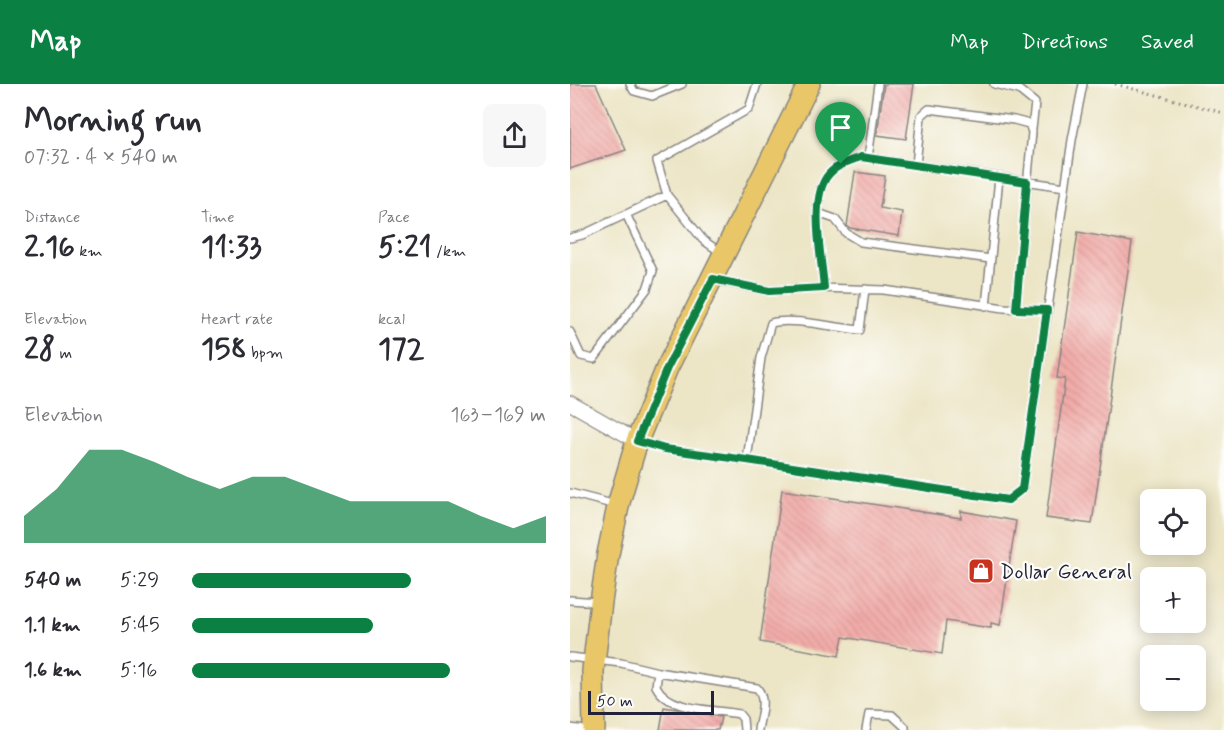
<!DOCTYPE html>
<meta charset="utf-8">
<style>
:root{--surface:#fff;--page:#f7f7f7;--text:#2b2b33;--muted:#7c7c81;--accent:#0b8043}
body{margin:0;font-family:Mynerve,sans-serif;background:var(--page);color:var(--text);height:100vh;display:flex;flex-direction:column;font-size:22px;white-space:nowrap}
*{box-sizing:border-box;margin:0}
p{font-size:20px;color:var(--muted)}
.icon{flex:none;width:33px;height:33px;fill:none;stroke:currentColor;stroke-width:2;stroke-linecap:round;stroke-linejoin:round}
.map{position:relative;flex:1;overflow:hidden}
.drawer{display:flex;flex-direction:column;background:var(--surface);width:570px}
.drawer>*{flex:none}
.tools{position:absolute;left:570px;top:405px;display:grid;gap:12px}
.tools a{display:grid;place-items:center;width:66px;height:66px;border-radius:9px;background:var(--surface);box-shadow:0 3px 15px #0003;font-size:30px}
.scale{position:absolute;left:18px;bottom:15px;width:126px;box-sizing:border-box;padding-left:6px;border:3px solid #22223b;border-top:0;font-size:16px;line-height:21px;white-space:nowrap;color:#22223b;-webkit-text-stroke:4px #fdfcf7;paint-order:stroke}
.pin{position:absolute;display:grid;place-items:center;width:51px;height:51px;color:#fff;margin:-62px -26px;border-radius:50% 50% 50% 0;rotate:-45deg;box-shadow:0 0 6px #0007}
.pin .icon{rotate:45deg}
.round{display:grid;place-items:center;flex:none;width:63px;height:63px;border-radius:9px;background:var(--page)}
.head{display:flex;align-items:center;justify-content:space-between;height:102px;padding:0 24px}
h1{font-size:33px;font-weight:700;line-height:45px}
.stats{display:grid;grid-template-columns:repeat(3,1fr);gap:9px;height:102px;padding:6px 24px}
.stats div{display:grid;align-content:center}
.stats b{font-size:30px;font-weight:700}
.stats small{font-size:16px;font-weight:400}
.stats p{font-size:16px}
.chart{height:168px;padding:12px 24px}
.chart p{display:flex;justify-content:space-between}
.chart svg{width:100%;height:108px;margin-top:6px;fill:var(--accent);opacity:.7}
ul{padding:0 24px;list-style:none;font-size:20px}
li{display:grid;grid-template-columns:96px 72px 1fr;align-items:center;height:45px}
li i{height:15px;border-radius:8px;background:var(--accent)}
header{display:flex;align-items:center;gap:36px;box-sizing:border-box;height:84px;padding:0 30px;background:var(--accent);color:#fff}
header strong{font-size:28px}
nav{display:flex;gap:33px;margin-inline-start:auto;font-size:21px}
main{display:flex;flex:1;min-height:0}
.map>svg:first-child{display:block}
.building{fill:url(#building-back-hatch)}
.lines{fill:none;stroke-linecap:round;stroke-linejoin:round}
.service-casing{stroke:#878480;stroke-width:10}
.minor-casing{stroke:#878480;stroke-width:16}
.primary-casing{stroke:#878480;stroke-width:24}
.path{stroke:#878480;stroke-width:3;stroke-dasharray:1.5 4.5;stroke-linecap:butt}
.service{stroke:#fff;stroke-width:7}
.minor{stroke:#fff;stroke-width:14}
.primary{stroke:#e9c769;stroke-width:21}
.route-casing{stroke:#fff;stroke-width:12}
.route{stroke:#0b8043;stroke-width:8}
.labels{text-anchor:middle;stroke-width:4.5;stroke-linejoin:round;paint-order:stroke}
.poi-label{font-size:21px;fill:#22223b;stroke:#fdfcf7;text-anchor:start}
</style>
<header>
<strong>Map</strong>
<nav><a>Map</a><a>Directions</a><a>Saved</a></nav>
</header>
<main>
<section class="drawer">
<div class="head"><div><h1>Morning run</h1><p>07:32 · 4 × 540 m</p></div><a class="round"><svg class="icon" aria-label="share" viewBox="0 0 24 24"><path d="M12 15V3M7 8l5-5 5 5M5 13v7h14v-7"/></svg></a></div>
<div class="stats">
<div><p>Distance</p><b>2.16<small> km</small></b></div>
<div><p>Time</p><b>11:33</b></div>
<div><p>Pace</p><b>5:21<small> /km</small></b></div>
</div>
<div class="stats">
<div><p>Elevation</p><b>28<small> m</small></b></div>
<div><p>Heart rate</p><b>158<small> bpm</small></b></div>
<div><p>kcal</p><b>172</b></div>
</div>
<div class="chart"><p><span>Elevation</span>163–169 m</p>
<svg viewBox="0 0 160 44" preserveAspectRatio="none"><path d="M0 44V33L10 22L20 6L30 6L40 11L50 17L60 22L70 17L80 17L90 22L100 27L110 27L120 27L130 27L140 33L150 38L160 33V44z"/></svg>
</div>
<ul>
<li><b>540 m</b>5:29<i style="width:62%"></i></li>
<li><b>1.1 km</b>5:45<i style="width:51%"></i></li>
<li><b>1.6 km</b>5:16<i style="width:73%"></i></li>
</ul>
</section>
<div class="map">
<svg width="654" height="646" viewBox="0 0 654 646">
<defs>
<pattern id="building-back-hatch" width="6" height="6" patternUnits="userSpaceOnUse" patternTransform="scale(1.5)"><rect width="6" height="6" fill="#f2aca9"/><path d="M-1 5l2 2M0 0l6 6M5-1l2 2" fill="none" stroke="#cf9492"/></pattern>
</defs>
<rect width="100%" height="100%" fill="#fdfcf7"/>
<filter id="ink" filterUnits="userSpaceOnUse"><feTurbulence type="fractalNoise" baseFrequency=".0167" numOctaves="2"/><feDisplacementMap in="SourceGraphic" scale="12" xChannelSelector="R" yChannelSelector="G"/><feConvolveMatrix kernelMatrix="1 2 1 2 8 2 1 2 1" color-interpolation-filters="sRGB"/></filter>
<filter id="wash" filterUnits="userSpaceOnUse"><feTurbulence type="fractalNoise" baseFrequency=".008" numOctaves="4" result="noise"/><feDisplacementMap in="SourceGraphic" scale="24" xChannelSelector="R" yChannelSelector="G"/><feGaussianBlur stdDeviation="1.35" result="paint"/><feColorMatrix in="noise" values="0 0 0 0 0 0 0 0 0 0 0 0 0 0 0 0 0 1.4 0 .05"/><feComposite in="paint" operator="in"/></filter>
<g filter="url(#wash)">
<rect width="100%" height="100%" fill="#ece5c6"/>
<g id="blocks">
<path class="building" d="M0,0h26l30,66 -56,19z
M314,0h30l-8,55 -29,-4z
M285,88l30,4 -5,32 22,4 -3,24 -49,-8 -3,-2z
M508,148l54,10 -40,282 -46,-6 19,-139 -8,-1z
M212,406l179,28v-7l55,10 -16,104 -9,-2v5l-45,-7 -4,33 -99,-17 -4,19 -79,-14z
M94,623l57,10 -3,13h-58z"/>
</g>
</g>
<g filter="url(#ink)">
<use href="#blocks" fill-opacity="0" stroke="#878480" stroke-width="1.5"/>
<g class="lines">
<g class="service-casing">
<path id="service" d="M60,0l4,7 18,5 30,-12
M424,0l25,6 16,13 -3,26
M298,74l10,-74
M346,81l5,-49 8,-7 85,11 15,4 3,8 -16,176
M97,111l-10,-34 92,-52 8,-25
M248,129l17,6 11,14 15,9 130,17
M0,154l12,-3 85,-40 36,45 20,14
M145,196l54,11 50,-3 65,2 120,18 43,2
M254,204c-2,-29 -16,-91 5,-114 8,-9 20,-13 32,-17l204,30
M416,222l13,-128
M0,248l11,24 13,3 53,-70 6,-18 -27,-57
M68,357l27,8 82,11 261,40 14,-11 50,-349 11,-56
M177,376l14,-102 10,-35c21,-6 65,5 89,7l5,-41
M0,409l46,12
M0,516l28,2
M0,573l51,6 37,9 99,16c10,11 3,28 1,42
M88,588l-2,14c13,26 58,23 83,28l4,5 1,11
M0,644l15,2
M296,646l3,-16 23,1 13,12v3"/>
</g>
<g class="minor-casing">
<path id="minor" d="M0,319l67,38"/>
</g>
<g class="primary-casing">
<path id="primary" d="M24,646l-1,-59 8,-69 7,-48 11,-52 18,-61 30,-73 142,-284"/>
</g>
<path class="path" d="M545,0l109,29"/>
<use href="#service" class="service"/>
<use href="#minor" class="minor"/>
<use href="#primary" class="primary"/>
</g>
</g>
<g class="lines" filter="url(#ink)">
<g class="route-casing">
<path id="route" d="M291,73l166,25 -11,127 31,1 -25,179 -14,11 -261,-40 -82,-11 -28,-8 30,-73 46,-89 56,12 55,-3c-2,-29 -16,-91 5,-114 8,-9 20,-13 32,-17z"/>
</g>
<use href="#route" class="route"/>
</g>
<defs>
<g id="shop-square" transform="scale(1.35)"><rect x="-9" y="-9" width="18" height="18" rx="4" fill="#c8321e" stroke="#fdfcf7"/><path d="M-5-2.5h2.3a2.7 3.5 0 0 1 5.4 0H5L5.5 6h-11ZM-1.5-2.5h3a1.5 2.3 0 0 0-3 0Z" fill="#fff"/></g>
</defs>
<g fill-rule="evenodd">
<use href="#shop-square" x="411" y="487"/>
</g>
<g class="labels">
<g class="poi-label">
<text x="430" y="494">Dollar General</text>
</g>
</g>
</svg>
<div class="tools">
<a><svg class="icon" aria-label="locate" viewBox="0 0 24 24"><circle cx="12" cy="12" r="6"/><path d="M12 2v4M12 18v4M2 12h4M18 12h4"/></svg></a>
<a>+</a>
<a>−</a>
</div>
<div class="scale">50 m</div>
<div class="pin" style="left:271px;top:80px;background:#1e9e55"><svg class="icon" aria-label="arrive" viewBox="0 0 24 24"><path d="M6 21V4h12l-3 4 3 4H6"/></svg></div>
</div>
</main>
